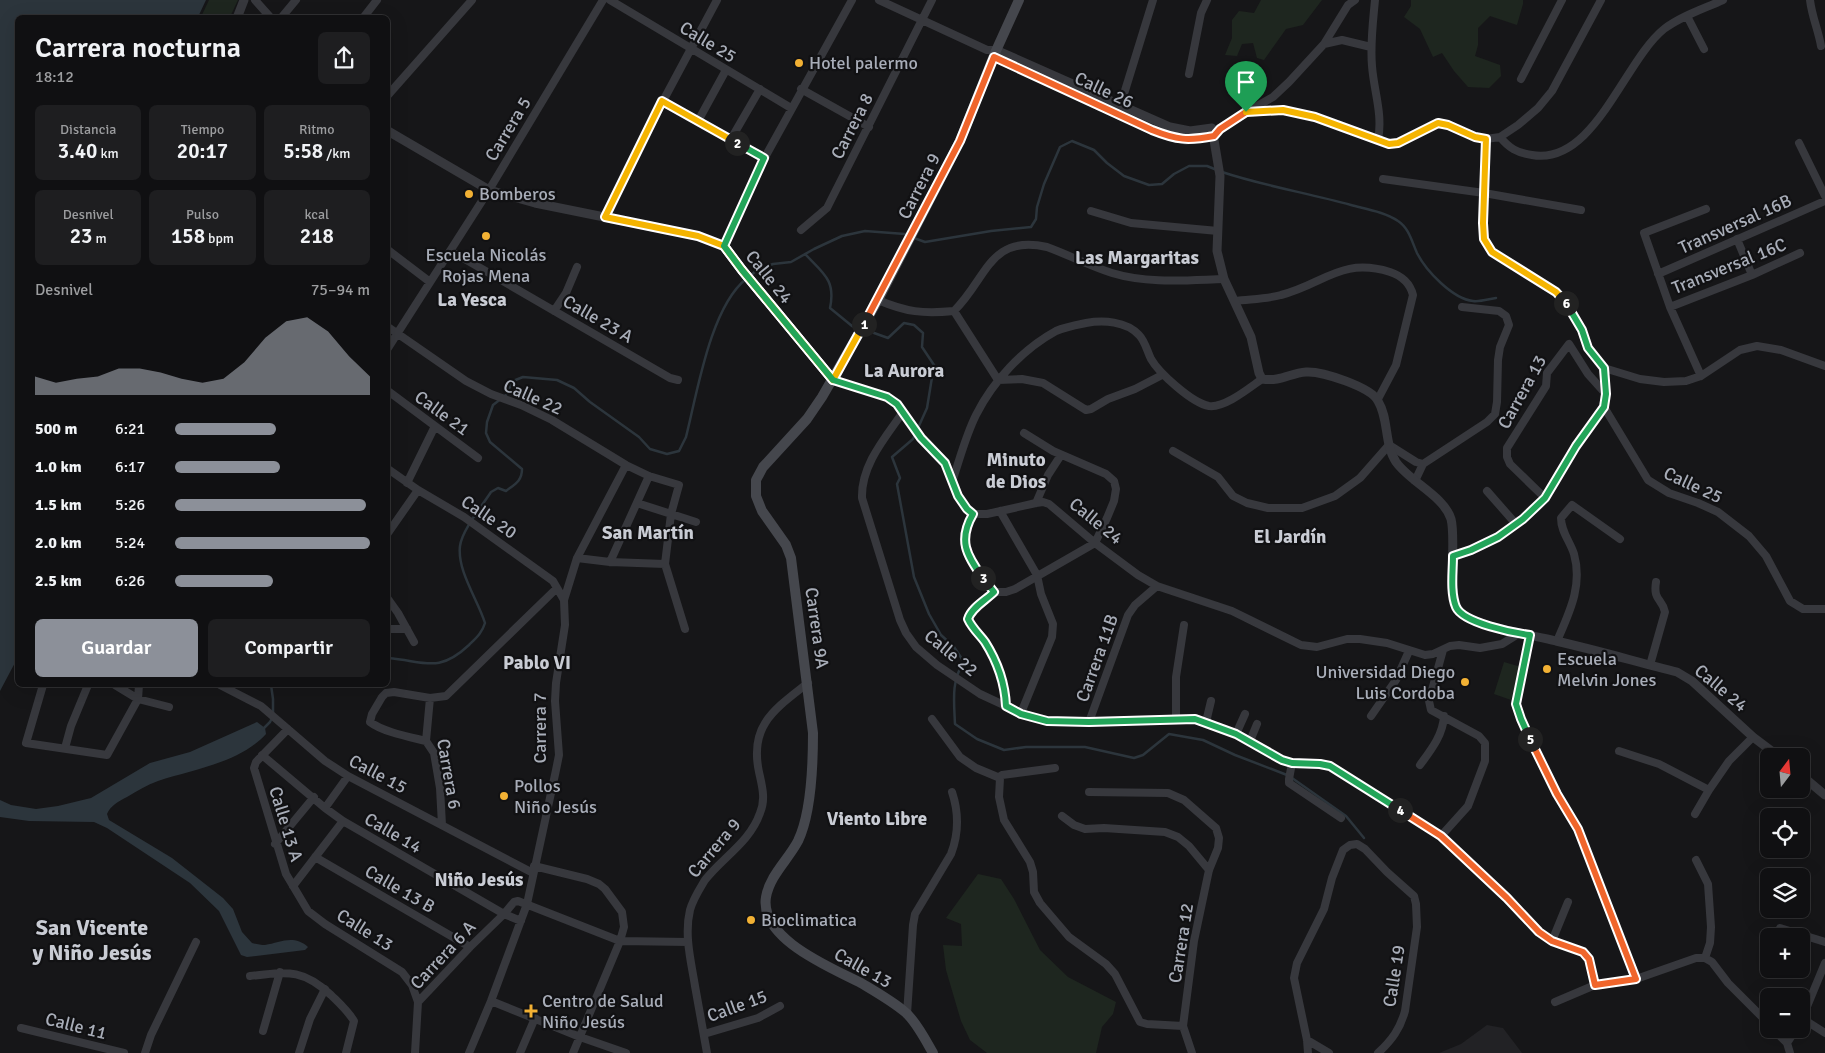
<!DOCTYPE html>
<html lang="es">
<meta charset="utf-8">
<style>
:root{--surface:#101012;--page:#1e1e20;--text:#f1f3f6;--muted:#9c9d9f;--line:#303032;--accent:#8c9099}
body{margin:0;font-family:Signika,sans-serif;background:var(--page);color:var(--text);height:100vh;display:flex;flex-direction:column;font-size:19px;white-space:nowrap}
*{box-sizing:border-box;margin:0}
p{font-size:16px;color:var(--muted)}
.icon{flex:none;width:28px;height:28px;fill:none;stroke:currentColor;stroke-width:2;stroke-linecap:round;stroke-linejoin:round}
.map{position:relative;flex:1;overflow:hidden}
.details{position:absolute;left:15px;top:15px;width:375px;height:672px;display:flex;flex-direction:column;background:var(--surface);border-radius:8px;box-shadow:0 5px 20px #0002,0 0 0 1px var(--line)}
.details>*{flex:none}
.needle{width:32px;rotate:16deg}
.tools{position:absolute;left:1760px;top:748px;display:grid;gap:10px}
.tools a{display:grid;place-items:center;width:50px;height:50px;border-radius:8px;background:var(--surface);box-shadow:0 5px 20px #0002,0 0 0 1px var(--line);font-size:25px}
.pin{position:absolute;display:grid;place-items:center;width:42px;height:42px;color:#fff;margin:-51px -21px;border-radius:50% 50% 50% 0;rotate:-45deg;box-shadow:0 0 5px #0007}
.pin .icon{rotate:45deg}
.km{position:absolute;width:25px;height:25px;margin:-12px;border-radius:50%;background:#222;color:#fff;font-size:14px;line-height:25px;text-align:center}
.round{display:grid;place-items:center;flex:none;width:52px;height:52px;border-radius:8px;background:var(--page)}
.headline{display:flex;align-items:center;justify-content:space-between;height:85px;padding:0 20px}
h1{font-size:28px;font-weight:600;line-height:38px}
.figures{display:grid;grid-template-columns:repeat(3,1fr);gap:8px;height:85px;padding:5px 20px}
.figures div{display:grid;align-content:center;border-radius:8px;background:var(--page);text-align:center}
.figures b{font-size:21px;font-weight:600}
.figures small{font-size:14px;font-weight:400}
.figures p{font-size:14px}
.chart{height:140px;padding:10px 20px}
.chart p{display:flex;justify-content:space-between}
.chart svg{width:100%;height:90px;margin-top:5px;fill:var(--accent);opacity:.7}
.primary-button{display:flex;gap:10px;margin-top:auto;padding:10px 20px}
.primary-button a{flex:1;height:58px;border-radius:8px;background:var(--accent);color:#fff;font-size:20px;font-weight:600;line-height:58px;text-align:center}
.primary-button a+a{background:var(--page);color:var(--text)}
ul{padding:0 20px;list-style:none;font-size:16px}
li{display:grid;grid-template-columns:80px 60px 1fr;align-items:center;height:38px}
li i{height:12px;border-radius:6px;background:var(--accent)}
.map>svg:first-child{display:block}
.built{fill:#222225}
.green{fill:#1e261f}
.water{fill:#2c353c}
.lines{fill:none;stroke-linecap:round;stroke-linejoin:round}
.stream{stroke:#2c353c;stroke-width:2.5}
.minor{stroke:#37383d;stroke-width:8}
.tertiary{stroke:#37383d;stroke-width:9}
.secondary{stroke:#45474d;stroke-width:10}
.split-1-casing{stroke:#fff;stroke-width:10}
.split-2-casing{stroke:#fff;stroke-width:10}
.split-3-casing{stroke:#fff;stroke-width:10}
.split-4-casing{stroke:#fff;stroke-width:10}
.split-5-casing{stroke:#fff;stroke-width:10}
.split-6-casing{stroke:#fff;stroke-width:10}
.split-7-casing{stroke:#fff;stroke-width:10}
.split-1{stroke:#f0652b;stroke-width:6}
.split-2{stroke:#f5b400;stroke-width:6}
.split-3{stroke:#22a559;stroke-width:6}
.split-4{stroke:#22a559;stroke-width:6}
.split-5{stroke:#f0652b;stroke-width:6}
.split-6{stroke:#22a559;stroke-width:6}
.split-7{stroke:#f5b400;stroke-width:6}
.poi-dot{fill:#f2b134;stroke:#111113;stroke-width:2}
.labels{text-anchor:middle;stroke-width:4.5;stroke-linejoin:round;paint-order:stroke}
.street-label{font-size:18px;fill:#a8adb8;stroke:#111113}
.poi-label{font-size:18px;fill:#a8adb8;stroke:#111113;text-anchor:start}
.neighbourhood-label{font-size:19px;font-weight:bold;fill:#c9ccd4;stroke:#111113}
.district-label{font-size:22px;font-weight:bold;fill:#c9ccd4;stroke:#111113}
</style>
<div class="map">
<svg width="1825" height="1053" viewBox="0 0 1825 1053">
<rect width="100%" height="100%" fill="#161618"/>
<path class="built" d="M1487,1025l16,3 19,25h-83l22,-9z"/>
<path class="green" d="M209,0h29l-8,17h-29z
M1261,0h61l-19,25 -17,4 -22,31 -7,-2 -4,-15 -11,1 -5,12 -12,-1 7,-17v-18l7,-9 15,2z
M1411,0h112v4l-6,21 -27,-9 -12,12v17l-3,11 25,9 1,11 -12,12 -21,-1 -14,-16 -12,-18 -9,4 -13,-28 -16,-12 7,-11z
M1504,662l17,5 -10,33 -17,-6z
M978,874l23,5 13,20 26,51 28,27 48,25 -3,12 -11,13 -6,26h-109l-17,-13 -9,-19 -15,-51 -3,-25 19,1 -1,-22 -15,-6z"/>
<path class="water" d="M0,0h206l-8,17 -180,1v639l-18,34z
M257,722l8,6 1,6c-27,29 -72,35 -108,47 -11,4 -21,10 -31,16 -8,4 -17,9 -20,17l2,6 63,38 51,40 10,11 9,23 10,11c4,1 9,2 13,2 15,-2 28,-11 43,2l-3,3 -58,7 -6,-2 -22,-44 -29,-28 -83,-55 -13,-6 -65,-1 -29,-4v-17l11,5 25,4 22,-3 33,-8 59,-35 40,-11z"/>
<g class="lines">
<path class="stream" d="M1222,172c42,14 86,21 129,33 15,4 34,7 47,16 11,7 14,21 19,32 9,18 36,46 56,48 7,1 16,-2 23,-3
M914,238l11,4 66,-11 40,-4 5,-8 1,-12 7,-23 16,-37 12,-6 22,9 13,13 17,13 25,9 13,-1 12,-10 15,-8h18l10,4
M805,254c18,19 31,26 25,54l22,18 6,2
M750,276l7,-6 16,-6 18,-2 23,-13 28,-13 23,-5 40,3 4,2
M863,329l25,9 16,-15 10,2 9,8 -1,14 12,18 -7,43 -14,31 -21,18 8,21 -3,6 17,93 15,37 12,21 13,12 10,15c-13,18 -10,40 -9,62l22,15 27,11 22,-3h59l49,11 9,-3 26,-21 34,6 32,15 52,20
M388,658c37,3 50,16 81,-13 7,-7 13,-12 16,-22 -7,-23 -28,-52 -25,-77 2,-16 22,-40 31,-54l7,-4 8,3c9,-7 16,-10 16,-22l-32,-27 -4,-9 1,-11 6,-17 13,-10 7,-14 10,-4 34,3 17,8 16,14 49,35 11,12 17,5 12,-3 7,-14c11,-43 24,-129 60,-158
M271,685l2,14v14
M263,729l7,-7 2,-4
M1292,778l54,38 18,22"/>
<path class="minor" d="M255,0l16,18
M610,0l181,108
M879,0l108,50h9
M1375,0c-2,22 -5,44 -3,66 2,26 11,48 6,74
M1810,0c2,17 8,29 11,46
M1687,16l17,33
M281,18l15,-18
M363,18l14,-18
M1324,44l24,-39 7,-5
M1189,74l12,-61 6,-13
M1521,79l41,-79
M801,89l68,38
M388,95l84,-95
M663,101l101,58
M1119,110l34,-110
M1248,111l25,-14 16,-15 35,-38 18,-4 29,7
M698,121l28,-51
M1214,136l6,-7 26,-16 37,-3 32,7 74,27 10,-1 39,-20 11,2 26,12 11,2 14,-2 18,-12 20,-17 14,-17 49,-91
M1500,137c9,11 17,16 32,18 62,11 92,-94 132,-126 17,-13 39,-20 59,-29
M731,139l29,-50
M1486,139l-3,84 1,16 8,13 64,40 14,14 12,24 6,18 16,20 36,11 24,3 22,-1 15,-5 39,-26 17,-4 24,4 44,16
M1799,143l26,53
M1383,179l101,14 97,17
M1091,211l40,12 87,8
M605,217l58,-116 54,-101
M801,230l26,-22 5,-10 100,-198
M1737,239l15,36
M724,246l40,-87 88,-159
M388,250l42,32
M451,251l219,127 8,2
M1658,274l167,-73
M878,300c28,12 45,14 76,11 33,-32 35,-77 93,-64 22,8 43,19 65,26 36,11 76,7 112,6
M1235,301c15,-2 32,-2 46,-6 43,-11 60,-38 109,-23 12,4 20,11 23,23l-17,70 -18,34
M1670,307l82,-32 48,-22
M554,311l12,-18 11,-26
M954,311l44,69 24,-1 21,4 43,27 5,-1 17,-10 27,-10 27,-14
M388,327l78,54 25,13 30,11 31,15 74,45 23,11 30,9 -8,29 -6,50 20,65
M388,348l101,-158 114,-190
M1604,368l2,26
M1701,376l-31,-69 -26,-74 62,-24
M833,380l54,17 10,7 24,34 24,25 13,33 9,13 6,5h14l49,-11 7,-1 6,2 46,39 43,32 19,11 75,25 69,34 16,2 30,-8h13l27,4 38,12 8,-1 17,-8 9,-1 21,3 22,-4 16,-10
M388,391l90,67
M1604,407l44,73 21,13 29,10 20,9 31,24 17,20 24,45 13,8h22
M903,412c-18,26 -42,53 -41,86l38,122 6,13 10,14 21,18 43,29 41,19 26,8 42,1 106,-3 41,15 46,26 10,3 28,1 10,2 111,70 66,62 32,34 13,9 31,11 6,7 6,26
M1173,451l45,26 15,19 14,7 21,5h34l33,-12 25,-18 29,-33 27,17 7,2 64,-42 8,-8 2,-12 1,-42 2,-13 9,-22 -3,-9 -7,-5 -37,-4
M388,469l30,21 46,27 89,64 11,19
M953,479c7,-21 13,-44 23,-64 17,-34 47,-66 80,-84 9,-4 20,-6 30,-8 17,-3 40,-2 53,12 6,6 8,16 12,24 8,14 41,44 58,47 16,2 40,-18 53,-27
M1415,481l8,-17
M407,483l28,-57
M1487,491l29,33
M637,503l59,19
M1036,503l12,-28 13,-20
M1000,511l37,64 4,19 12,30 -1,13 -31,76
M973,514c-5,9 -10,17 -9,27 1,15 21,39 30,51h12l9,-3 80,-46 12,-25 7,-17 2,-12 -2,-8 -8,-7 -53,-23 -29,-18
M388,533l30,-43
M1453,556l18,-6 27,-13 25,-18 22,-21 31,-53 28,-38 2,-13 -18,-20 -19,-30 -22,29 -1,13 -39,62v9l3,7 35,34
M577,558l33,4 55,2
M610,562l39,-86
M994,592c-8,8 -23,16 -26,27 4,9 11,15 17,23 12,19 20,42 21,64
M388,599l10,14 16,29
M388,629h19
M1530,635l-14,69 5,15 36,75 21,35 58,150
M1557,641c12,-28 26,-55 17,-87 -4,-13 -13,-22 -13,-36l11,-13 48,34
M1650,665l15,-53c-3,-14 -12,-11 -9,-30
M43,685l-17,58 81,12 31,-56 1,-14
M115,685l23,14 31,8
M220,685l41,21 64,55 23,15 185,97
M430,698l-4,43 8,12 6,35 2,37
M1371,716l25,-36 13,-29
M932,719l28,38 16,11 24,10 -1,19 5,23 26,42 3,10 1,20 6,11 29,34 37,27 9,10 25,48 7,2 36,2
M1176,719v-42l8,-52
M1089,722l39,-107 7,-10 22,-19
M1206,722l5,-21
M288,729l-32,33 -2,6 32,106 22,37 17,13 77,48 10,13 6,17
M1236,734l9,-20
M426,741c-16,-4 -43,-9 -56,-19l2,-8 10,-17 4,-4 8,-1 36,6 16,-2 111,-108
M1250,741l7,-17
M65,748l6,-22 17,-41
M1619,751l40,13 50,26
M262,755l63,53 18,13 161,93 10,-12 4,-1 102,40 68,1
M1292,763l-3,16v4l52,35
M1420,765c11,-15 23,-30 24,-49
M999,777l3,-2 53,-7
M1089,792l79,1 16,7 32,28 3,10 -1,10 -9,22 -15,71 -11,85 9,27
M325,808l23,-32
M1695,814l14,-24 20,-29 24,-24
M1062,816l12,9 11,4 19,-1 61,4 13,5 11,9 20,24
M1441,836l27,-30 17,-45v-18l-6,-7 -48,-26 -2,-9 14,-51
M275,844l39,-47
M315,857l155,90
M1696,860l12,24 3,43 -1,16 -5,15
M534,866l53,13 12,5 6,5 17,23 2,15 -4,14 -47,112
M293,886l50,-65
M1780,928l45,14
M1552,941l16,-39
M250,976c37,-4 52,-8 81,19 8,8 17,16 23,26l-8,32
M491,1001l89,36 46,16
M1555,1002l40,-17 41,-6 60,-21h9l7,4 16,21 41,41
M907,1014l6,-89 2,-11 36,-60c8,-21 8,-41 1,-62
M1803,1019l22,14
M1801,1021l24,-58
M21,1028l103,25
M1773,1029l14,14
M263,1031l17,-59
M704,1034l54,-16 22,-12
M1307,1040l22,13
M145,1053l6,-18 45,-93
M299,1053l11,-34 15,-30
M415,1053l3,-51 52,-55 34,-33 17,7
M469,1053l22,-52 36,-97 29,-134 3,-15 -4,-54 1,-18 9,-58 -1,-25 13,-42 49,-93
M520,1053l15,-35
M707,1053c-4,-22 -8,-45 -12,-67 -4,-25 -11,-51 -5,-76 3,-11 9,-20 15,-30 18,-23 45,-38 55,-67 6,-14 2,-27 -1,-41 -10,-47 16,-63 49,-89
M1308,1053l-1,-13 -13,-62 3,-15 27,-54 8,-31 11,-28 7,-5 7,-1 8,5 22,23 27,24 2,8 1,23 -12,84c-5,18 -13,29 -27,42
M1790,1053l-3,-10 9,-14"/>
<path class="tertiary" d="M237,18l7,-18
M996,50l174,77 20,4 22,-3 8,48 -3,75 7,28 27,58 8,36 3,6c19,3 28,-6 44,-7 16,-1 65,15 72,29 11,18 6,43 18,61 14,20 48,34 55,57 6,22 -6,81 11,95 17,14 71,21 94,27 40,9 81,21 121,31l15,9 61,56 25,19
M994,57l171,78 21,5 28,-4
M388,131l101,59 46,13 163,33 26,10 18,24 91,110
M1801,775l24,20"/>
<path class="secondary" d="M933,1053c-7,-12 -17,-32 -28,-41 -13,-11 -29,-20 -44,-29 -29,-15 -102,-44 -95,-86 4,-22 22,-37 32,-56 13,-27 15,-77 15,-108l-22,-175 -5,-13 -24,-34 -6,-15v-16l7,-13 44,-48 15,-22 56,-97 82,-159 35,-88 24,-53"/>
</g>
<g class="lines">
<g class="split-1-casing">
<path id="split-1" d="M864,324l96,-183 34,-84 158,73c25,10 36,11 62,6l6,-7 26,-17"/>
</g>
<g class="split-2-casing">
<path id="split-2" d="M737,143l-75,-42 -57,116 93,19 26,10 18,24 91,110 31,-56"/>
</g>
<g class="split-3-casing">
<path id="split-3" d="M737,143l27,15 -40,88 18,24 91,110 54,17 10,7 24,34 24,25 13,33 9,13 6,5c-15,26 -7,41 10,64"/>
</g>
<g class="split-4-casing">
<path id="split-4" d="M983,578l11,14c-8,8 -23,16 -26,27 4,9 11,15 17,23 12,19 20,42 21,64l15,8 26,7 42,1 106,-3 41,15 46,26 10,3 28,1 10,2 70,44"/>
</g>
<g class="split-5-casing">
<path id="split-5" d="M1400,810l41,26 66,62 32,34 13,9 31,11 6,7 6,26 41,-6 -58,-150 -21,-35 -27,-55"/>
</g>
<g class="split-6-casing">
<path id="split-6" d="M1530,739l-9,-20 -5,-15 14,-69c-16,-2 -67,-12 -74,-28 -6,-15 -3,-36 -3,-51l18,-6 27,-13 25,-18 22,-21 31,-52 28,-39 2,-13 -2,-26 -16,-20 -6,-18 -16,-27"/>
</g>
<g class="split-7-casing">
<path id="split-7" d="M1246,112l37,-2 32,7 74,27 9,-1 40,-20 10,2 27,12 11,2 -3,84 1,16 8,13 64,40 10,11"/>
</g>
<use href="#split-1" class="split-1"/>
<use href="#split-2" class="split-2"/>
<use href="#split-3" class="split-3"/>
<use href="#split-4" class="split-4"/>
<use href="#split-5" class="split-5"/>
<use href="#split-6" class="split-6"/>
<use href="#split-7" class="split-7"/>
</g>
<g class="poi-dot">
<circle cx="799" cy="63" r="5"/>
<circle cx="469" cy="194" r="5"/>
<circle cx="486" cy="236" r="5"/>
<circle cx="1547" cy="669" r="5"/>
<circle cx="1465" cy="682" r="5"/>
<circle cx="504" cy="796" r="5"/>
<circle cx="751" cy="920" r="5"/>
<path d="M528.5 1003.5h5v5h5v5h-5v5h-5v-5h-5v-5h5z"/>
</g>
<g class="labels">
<g class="street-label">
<text transform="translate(708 42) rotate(31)" y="6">Calle 25</text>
<text transform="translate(1104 90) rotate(25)" y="6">Calle 26</text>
<text transform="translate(852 126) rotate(-63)" y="6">Carrera 8</text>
<text transform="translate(508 129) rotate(-59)" y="6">Carrera 5</text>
<text transform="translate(919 186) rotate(-63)" y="6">Carrera 9</text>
<text transform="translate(1735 224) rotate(-24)" y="6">Transversal 16B</text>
<text transform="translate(1729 266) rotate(-22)" y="6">Transversal 16C</text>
<text transform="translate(769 277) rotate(51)" y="6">Calle 24</text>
<text transform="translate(598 319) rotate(30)" y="6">Calle 23 A</text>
<text transform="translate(1522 392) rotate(-61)" y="6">Carrera 13</text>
<text transform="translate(533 397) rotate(24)" y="6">Calle 22</text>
<text transform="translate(442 413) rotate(36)" y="6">Calle 21</text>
<text transform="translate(1693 485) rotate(25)" y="6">Calle 25</text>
<text transform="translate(489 517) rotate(34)" y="6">Calle 20</text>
<text transform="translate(1096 521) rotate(39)" y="6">Calle 24</text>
<text transform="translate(817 628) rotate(82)" y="6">Carrera 9A</text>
<text transform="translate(951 653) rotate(39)" y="6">Calle 22</text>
<text transform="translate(1097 658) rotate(-70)" y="6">Carrera 11B</text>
<text transform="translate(1721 688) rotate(40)" y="6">Calle 24</text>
<text transform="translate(540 728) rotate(-90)" y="6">Carrera 7</text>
<text transform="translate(378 774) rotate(28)" y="6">Calle 15</text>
<text transform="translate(449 774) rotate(80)" y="6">Carrera 6</text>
<text transform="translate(286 824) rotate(73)" y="6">Calle 13 A</text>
<text transform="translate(393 833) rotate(30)" y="6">Calle 14</text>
<text transform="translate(714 848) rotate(-50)" y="6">Carrera 9</text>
<text transform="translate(400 889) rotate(30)" y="6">Calle 13 B</text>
<text transform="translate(365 930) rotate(32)" y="6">Calle 13</text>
<text transform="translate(1181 943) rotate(-81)" y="6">Carrera 12</text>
<text transform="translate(443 955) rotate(-47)" y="6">Carrera 6 A</text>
<text transform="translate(863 968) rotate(29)" y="6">Calle 13</text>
<text transform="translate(1394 976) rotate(-81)" y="6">Calle 19</text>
<text transform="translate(737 1006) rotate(-20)" y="6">Calle 15</text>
<text transform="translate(76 1026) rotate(14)" y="6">Calle 11</text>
</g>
<g class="poi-label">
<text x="809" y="69">Hotel palermo</text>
<text x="479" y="200">Bomberos</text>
<text x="486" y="261" text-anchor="middle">Escuela Nicolás<tspan x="486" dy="21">Rojas Mena</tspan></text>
<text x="1557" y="665">Escuela<tspan x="1557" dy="21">Melvin Jones</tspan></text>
<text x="1455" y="678" text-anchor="end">Universidad Diego<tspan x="1455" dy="21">Luis Cordoba</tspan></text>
<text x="514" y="792">Pollos<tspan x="514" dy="21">Niño Jesús</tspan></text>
<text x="761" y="926">Bioclimatica</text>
<text x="542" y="1007">Centro de Salud<tspan x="542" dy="21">Niño Jesús</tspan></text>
</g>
<g class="neighbourhood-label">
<text x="1137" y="264">Las Margaritas</text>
<text x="472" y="306">La Yesca</text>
<text x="904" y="377">La Aurora</text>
<text x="1016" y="466">Minuto<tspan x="1016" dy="22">de Dios</tspan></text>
<text x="648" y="539">San Martín</text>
<text x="1290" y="543">El Jardín</text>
<text x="537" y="669">Pablo VI</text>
<text x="877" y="825">Viento Libre</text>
<text x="479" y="886">Niño Jesús</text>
</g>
<g class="district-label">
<text x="92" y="935">San Vicente<tspan x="92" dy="25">y Niño Jesús</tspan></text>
</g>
</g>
</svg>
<div class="tools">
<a><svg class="needle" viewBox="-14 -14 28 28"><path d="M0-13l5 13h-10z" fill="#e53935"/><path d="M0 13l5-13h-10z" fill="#9c9d9f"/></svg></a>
<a><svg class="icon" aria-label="locate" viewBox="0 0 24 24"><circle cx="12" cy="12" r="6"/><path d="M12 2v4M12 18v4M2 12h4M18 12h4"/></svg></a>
<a><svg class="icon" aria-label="layers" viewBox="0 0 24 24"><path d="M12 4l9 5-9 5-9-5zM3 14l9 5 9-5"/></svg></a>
<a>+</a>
<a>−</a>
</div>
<div class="pin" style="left:1246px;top:112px;background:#1e9e55"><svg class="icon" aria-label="arrive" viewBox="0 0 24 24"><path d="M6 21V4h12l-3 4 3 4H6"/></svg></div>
<b class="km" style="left:864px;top:324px">1</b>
<b class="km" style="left:737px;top:143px">2</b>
<b class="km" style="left:983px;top:578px">3</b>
<b class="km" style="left:1400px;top:810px">4</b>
<b class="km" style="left:1530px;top:739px">5</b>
<b class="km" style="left:1566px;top:303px">6</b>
<section class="details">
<div class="headline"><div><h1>Carrera nocturna</h1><p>18:12</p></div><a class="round"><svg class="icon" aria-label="share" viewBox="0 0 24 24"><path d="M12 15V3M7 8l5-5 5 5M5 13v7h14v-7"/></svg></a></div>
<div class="figures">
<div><p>Distancia</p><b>3.40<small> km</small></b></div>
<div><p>Tiempo</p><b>20:17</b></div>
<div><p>Ritmo</p><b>5:58<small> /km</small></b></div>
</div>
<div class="figures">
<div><p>Desnivel</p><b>23<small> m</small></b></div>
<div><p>Pulso</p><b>158<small> bpm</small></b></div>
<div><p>kcal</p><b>218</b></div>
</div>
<div class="chart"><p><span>Desnivel</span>75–94 m</p>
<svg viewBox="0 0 160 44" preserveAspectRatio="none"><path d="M0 44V35L10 38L20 36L30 35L40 31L50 31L60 33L70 36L80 38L90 36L100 28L110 16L120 8L130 6L140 13L150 25L160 35V44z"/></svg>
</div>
<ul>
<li><b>500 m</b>6:21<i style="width:52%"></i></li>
<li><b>1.0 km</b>6:17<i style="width:54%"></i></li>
<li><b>1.5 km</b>5:26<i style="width:98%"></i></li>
<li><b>2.0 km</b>5:24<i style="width:100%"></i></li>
<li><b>2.5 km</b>6:26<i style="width:50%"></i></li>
</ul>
<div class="primary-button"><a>Guardar</a><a>Compartir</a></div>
</section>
</div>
